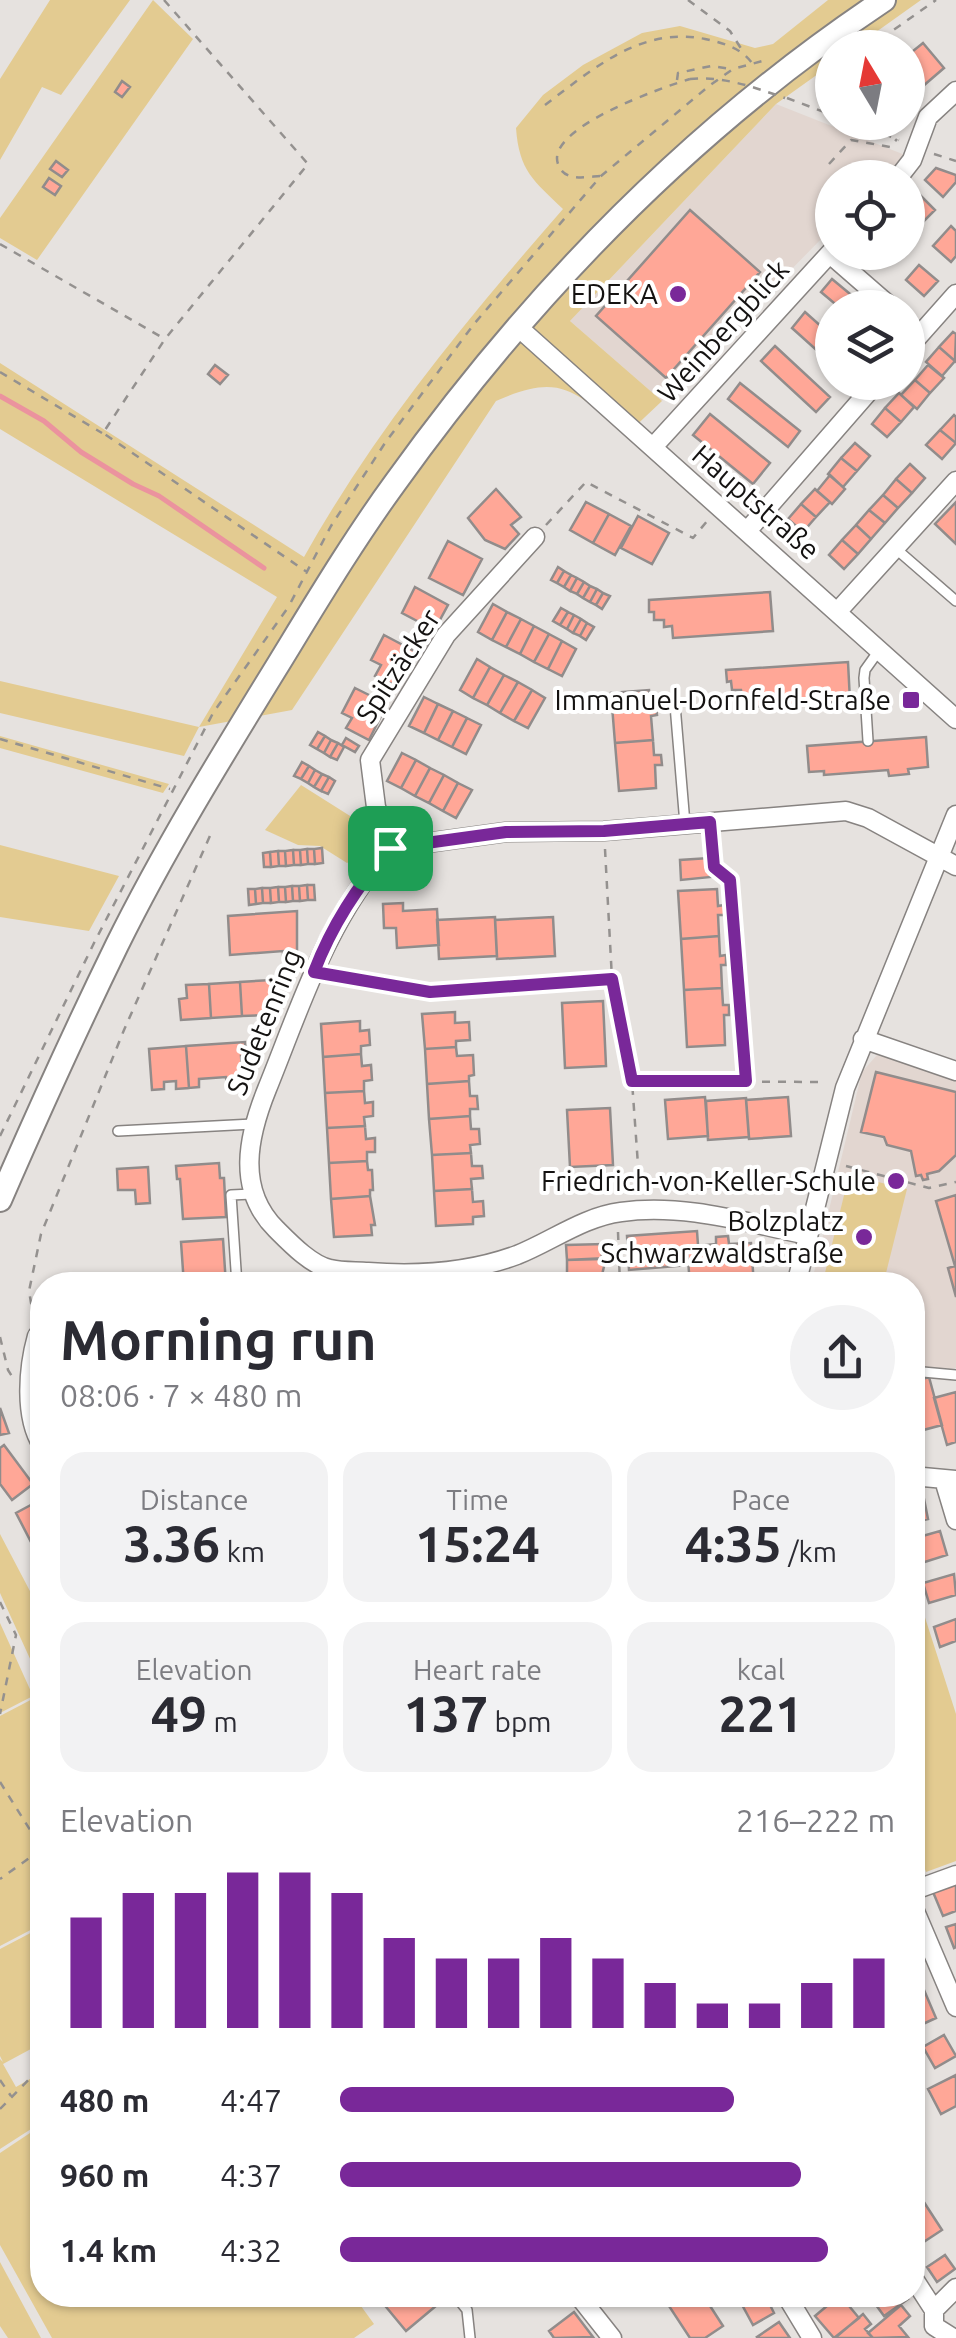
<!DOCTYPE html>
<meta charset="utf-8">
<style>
:root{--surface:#fff;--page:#f2f2f3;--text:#2b2b33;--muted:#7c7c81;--accent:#792899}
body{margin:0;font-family:Ubuntu,sans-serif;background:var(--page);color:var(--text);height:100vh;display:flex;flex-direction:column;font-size:38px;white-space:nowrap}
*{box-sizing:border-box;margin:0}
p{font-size:32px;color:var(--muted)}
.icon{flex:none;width:55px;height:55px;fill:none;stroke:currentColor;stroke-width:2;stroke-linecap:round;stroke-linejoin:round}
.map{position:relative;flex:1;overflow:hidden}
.side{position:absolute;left:30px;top:1272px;width:895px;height:1035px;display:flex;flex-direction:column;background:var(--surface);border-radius:40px;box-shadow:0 2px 8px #0004}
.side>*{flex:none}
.needle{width:65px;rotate:350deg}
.controls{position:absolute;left:815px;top:30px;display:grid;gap:20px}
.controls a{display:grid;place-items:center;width:110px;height:110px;border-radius:50%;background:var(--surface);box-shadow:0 2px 8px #0004;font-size:50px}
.pin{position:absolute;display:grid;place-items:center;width:85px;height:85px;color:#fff;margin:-42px;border-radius:20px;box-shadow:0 5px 15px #0006}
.round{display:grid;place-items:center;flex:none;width:105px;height:105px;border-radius:52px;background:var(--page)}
.overview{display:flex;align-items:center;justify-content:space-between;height:170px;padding:0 30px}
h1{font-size:55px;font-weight:700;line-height:75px}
.figures{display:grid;grid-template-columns:repeat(3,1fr);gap:15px;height:170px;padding:10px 30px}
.figures div{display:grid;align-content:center;border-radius:25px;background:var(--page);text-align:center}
.figures b{font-size:50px;font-weight:700}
.figures small{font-size:28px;font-weight:400}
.figures p{font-size:28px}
.chart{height:280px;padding:20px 30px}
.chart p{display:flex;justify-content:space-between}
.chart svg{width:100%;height:180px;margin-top:10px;stroke:var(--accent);stroke-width:6}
ul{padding:0 30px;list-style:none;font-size:32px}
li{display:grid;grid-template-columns:160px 120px 1fr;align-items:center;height:75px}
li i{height:25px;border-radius:12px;background:var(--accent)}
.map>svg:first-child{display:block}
.built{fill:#e2d6d0}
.green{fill:#e3cb91}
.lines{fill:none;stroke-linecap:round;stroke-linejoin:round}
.stream{stroke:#eb939e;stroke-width:5}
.building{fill:#ffa797;stroke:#918c8b;stroke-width:2.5}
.lane-casing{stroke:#878381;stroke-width:12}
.street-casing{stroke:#878381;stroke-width:21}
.secondary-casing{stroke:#878381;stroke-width:26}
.path{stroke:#94918f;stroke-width:2.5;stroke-dasharray:8 8;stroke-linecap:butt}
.lane{stroke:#fff;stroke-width:9}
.street{stroke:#fff;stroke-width:18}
.secondary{stroke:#fff;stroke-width:22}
.path-bridge{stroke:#94918f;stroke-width:2.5;stroke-dasharray:8 8;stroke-linecap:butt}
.route-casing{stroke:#fff;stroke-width:20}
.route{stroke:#792899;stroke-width:12}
.poi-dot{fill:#792899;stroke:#fff;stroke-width:4}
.labels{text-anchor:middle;stroke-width:8;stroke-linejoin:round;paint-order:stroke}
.poi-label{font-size:28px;fill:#141211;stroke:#fff;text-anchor:end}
.street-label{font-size:28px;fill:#141211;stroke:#fff}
</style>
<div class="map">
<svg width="956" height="2338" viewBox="0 0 956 2338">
<rect width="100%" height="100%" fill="#e6e2df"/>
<path class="built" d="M776,104l129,51 -22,22 -51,1v50l-170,173 -92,-80z
M877,1055l79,22v291l-17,2 -26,-5 -1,-80h-101l51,-213z"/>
<path class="green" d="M50,0h80l-69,95 -19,-8 -42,73v-81z
M153,0l40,39 -156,221 -37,-22v-20z
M828,0h93l-66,47 -23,1v16l-56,40 -206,217 92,80 -35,33c-52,-41 -64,-63 -131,-33l-204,309 -93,17 -15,29 -184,-43v-32l199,46 78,-130 -277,-168v-66l304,194c71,-127 163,-238 259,-348 -29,-28 -44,-38 -47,-81l27,-33 40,-30 59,-32 38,-7 75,22 18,-4z
M0,736l169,48 -6,9 -163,-45z
M301,785l65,41 7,21 -26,16 -27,-17 -22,-1 -33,-15z
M0,845l119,31 -30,55 -89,-14z
M849,1175l58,14 -24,96h-61z
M0,1534l42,80v71l-42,-92z
M912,1577l44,137v147l-30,11 -13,-36z
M0,1623l33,73 -33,17z
M42,1694v148l-8,5 8,18v59l-42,22v-230z
M42,1927v116l-39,21 13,23 26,-15v50l-42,27v-90l3,3 -3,-6v-107z
M42,2125v170h311l21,29 -20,14h-302l-52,-93v-92z
M0,2262l41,76h-33l-8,-12z"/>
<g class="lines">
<path class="stream" d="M0,396l44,25 37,31 52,32 26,12 105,72"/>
</g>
<path class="building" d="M923,43l21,25 -36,31v-44z
M122,81l8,6 -8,10 -7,-5z
M56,161l12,9 -6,7 -12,-8z
M936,168l20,7v7l-13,15 -18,-17z
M49,178l12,8 -6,9 -12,-8z
M913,188l22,22 -19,19 -8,-9v-26z
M690,210l70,62 -94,106 -70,-62z
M951,226l5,5v25l-5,6 -18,-16z
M868,252h22l-10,11z
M919,265l19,16 -14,15 -18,-16z
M832,279l35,29h-27l-19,-16z
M805,312l27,24v28l-40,-36z
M953,332l3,2 -1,27 -16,-14z
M775,346l55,51 -14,15 -55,-51z
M939,347l16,14 -13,15 -16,-14z
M215,365l13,10 -8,9 -12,-10z
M928,365l16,13 -14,15 -15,-13z
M915,380l15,13 -13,16 -16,-14z
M740,383l60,48 -12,16 -60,-48z
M899,393l15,14 -13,15 -16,-14z
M885,408l16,14 -14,15 -15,-13z
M710,414l60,49 -17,21 -60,-49z
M954,415l2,2v26l-16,-13z
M940,430l16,13 -14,16 -16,-14z
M855,443l15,13 -13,15 -16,-13z
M841,458l16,13 -14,16 -15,-13z
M910,464l15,14 -13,15 -16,-14z
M830,475l15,14 -13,15 -15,-13z
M896,479l16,14 -14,15 -15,-13z
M496,489l25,28 -10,8 8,9 -14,15 -20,-9 -17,-22z
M815,489l15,13 -14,15 -15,-13z
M883,495l15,13 -13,15 -16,-13z
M586,502l23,12 -16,29 -23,-13z
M956,502v42l-21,-20z
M801,504l15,13 -13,15 -15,-13z
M869,510l16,13 -14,16 -15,-14z
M609,514l22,12 -16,29 -22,-12z
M638,516l31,17 -17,31 -31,-16z
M856,525l15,14 -13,15 -16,-14z
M842,540l16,14 -14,15 -15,-14z
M448,541l34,18 -19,36 -34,-17z
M558,567l6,4 -7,12 -6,-3z
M564,571l7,4 -7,12 -7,-4z
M571,575l6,3 -7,13 -6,-4z
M577,578l7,4 -7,12 -7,-3z
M584,582l6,4 -7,12 -6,-4z
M590,586l7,3 -7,13 -7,-4z
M415,587l33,18 -19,35 -15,-8 5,-10 -17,-9z
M597,589l6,4 -7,12 -6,-3z
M770,592l3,39 -100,7 -1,-12 -8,1v-7h-10v-8h-5v-12z
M603,593l7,3 -8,13 -6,-4z
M493,604l14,8 -15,28 -14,-8z
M561,608l7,4 -8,13 -7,-4z
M507,612l14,7 -15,28 -14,-7z
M568,612l6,3 -7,14 -7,-4z
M574,615l7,4 -8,14 -6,-4z
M521,619l13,7 -14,28 -14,-7z
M581,619l6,4 -7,13 -7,-3z
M587,623l7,4 -8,13 -6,-4z
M534,626l15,8 -15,28 -14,-8z
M549,634l13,7 -14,28 -14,-7z
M384,635l32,17 -18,35 -23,-11 6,-11 -10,-5z
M562,641l14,8 -14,27 -14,-7z
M477,659l13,8 -17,31 -13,-8z
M848,662l2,39 -100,6v-11l-8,1 -1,-7h-9l-1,-9 -4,1 -1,-12z
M490,667l14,8 -17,30 -14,-7z
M504,675l14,7 -18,31 -13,-8z
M518,682l14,8 -18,31 -14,-8z
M355,688l32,16 -18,36 -23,-12 6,-10 -10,-5z
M532,690l13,8 -17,30 -14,-7z
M649,690l1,17 6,-1 1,9 -6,1 2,24 -38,3 -4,-50z
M424,697l14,7 -14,29 -15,-7z
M438,704l15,7 -15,29 -14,-7z
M453,711l14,7 -15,29 -14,-7z
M467,718l14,7 -15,29 -14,-7z
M318,732l7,4 -8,13 -7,-4z
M325,736l6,4 -7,13 -7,-4z
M926,737l2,30 -20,2 1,5 -20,2 -1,-6 -64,5v-4l-15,1 -2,-26z
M346,738l13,8 -4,6 -13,-7z
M331,740l7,3 -8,14 -6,-4z
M653,740l1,15h7l1,10h-7l1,23 -37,3 -4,-48z
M338,743l6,4 -7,13 -7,-3z
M402,753l14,7 -15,28 -14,-7z
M416,760l14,8 -15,28 -14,-8z
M302,762l7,4 -8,13 -7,-3z
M309,766l6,4 -7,13 -7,-4z
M430,768l14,7 -15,28 -14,-7z
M315,770l7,4 -8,13 -6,-4z
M322,774l7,3 -8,14 -7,-4z
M444,775l14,8 -15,28 -14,-8z
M329,777l6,4 -7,13 -7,-3z
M458,783l14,7 -16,28 -13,-7z
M322,848l1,15 -8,1 -1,-15z
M307,849l1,15 -7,1 -1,-15z
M307,849h7l1,15h-7z
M293,850h7l1,15h-7z
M293,850l1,15 -8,1 -1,-15z
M278,851l1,15 -8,1 -1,-15z
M278,851h7l1,15h-7z
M270,852l1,15h-7l-1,-14z
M709,858l2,19 -30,3 -1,-20z
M307,885h7l1,15h-7z
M307,885l1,15 -8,1 -1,-15z
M292,886h7l1,15h-7z
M292,886l1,15 -7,1 -1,-15z
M278,887h7l1,15h-7z
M278,887l1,15 -8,1 -1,-15z
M262,888h8l1,15h-8z
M262,888l1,15 -7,1 -1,-15z
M248,889h7l1,15 -7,1z
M717,889l1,17 6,-1 1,10h-7l1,21 -38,3 -3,-48z
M403,903v8l34,-2 2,36 -42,3 -1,-20h-12l-1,-24z
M297,911v44l-14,1v-5l-53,4 -2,-39z
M495,917l2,39 -58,3 -2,-39z
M553,917l2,39 -58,3 -2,-39z
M719,936l1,20 6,-1v10h-5l1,23 -38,2 -3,-51z
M271,980l2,35 -31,1 -2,-34z
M240,982l2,34 -31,2 -2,-34z
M209,984l2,34 -30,2 -2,-21 8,-1 -1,-13z
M722,988l1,17h6v10h-5l1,30 -38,2 -3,-57z
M603,1001l3,65 -41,2 -3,-65z
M455,1012v11l14,-1 1,18 -14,1v6l-31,2 -3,-35z
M360,1021v10l9,-1 1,15 -9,1v8l-38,3 -2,-33z
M245,1042l1,14h-5l2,29 -16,1 -1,-9 -27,2v8l-10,1 -3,-42z
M186,1046l3,42 -13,1v-8l-12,1v7l-12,1 -3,-41z
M456,1047l1,9 16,-1 1,20 -5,1v5l-42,3 -2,-35z
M361,1054l1,12 9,-1 1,15 -8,1v10l-39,2 -2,-36z
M876,1072l80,20v63l-17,16 -12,3 1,5 -5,1 -2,-5 -5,1 -5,-25 -24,-6 -3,-8 -23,-5z
M469,1081l1,15h7l1,13h-8v7l-41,3 -2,-35z
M364,1091l1,12 8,-1v14l-9,1 1,9 -38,2 -2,-35z
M705,1097l3,39 -40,3 -3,-39z
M788,1097l3,39 -42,3 -3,-39z
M746,1098l3,39 -41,3 -2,-39z
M610,1108l3,57 -43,2 -3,-57z
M470,1116l1,13h8l1,15 -10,1 1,8 -39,2 -3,-36z
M365,1126l1,13 9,-1v14h-8v9l-38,2 -2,-35z
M471,1153l1,13h10l1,12 -12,1 1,10 -38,2 -2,-36z
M367,1161l1,9h4l1,20h-3v6l-39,3 -2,-36z
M219,1163l1,15h4l2,39 -43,2 -3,-40h-3l-1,-13z
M148,1167l2,36 -14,1 -1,-14h-17l-1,-21z
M472,1189l1,13 10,-1 1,15 -11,1v7l-37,2 -2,-35z
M956,1195v102l-8,-29 7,-2 -19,-65z
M370,1196l5,29h-4l1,10 -38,2 -3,-38z
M697,1231l1,14 -11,2 1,18 -59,5 -2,-34z
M728,1236l1,8 22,-1 3,42h-64l-3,-38 29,-3v-7z
M223,1239l3,46h-42l-3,-43z
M604,1244l-3,15 -34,1 -1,-15z
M606,1258l-4,17 -35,1v-16z
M606,1275v7l-4,3h-35v-9z
M929,1377l13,48 -30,8v-51z
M956,1392v50l-9,3 -13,-47z
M0,1408l9,25 -9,2z
M4,1445l29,39 -21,16 -12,-16v-36z
M923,1494l5,25 -16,4v-27z
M42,1499v37l-11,6 -15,-29z
M940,1531l7,24 -35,11v-27z
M954,1574l2,21 -27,8 -6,-20z
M956,1619v22l-16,6 -6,-20z
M956,1883v28l-13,5 -10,-24z
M956,1924v23l-2,1 -8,-21z
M924,1990l12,28 -24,11v-34z
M944,2035l12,21 -21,12 -12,-21z
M956,2075v31l-15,8 -13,-25z
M918,2193l24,37 -23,15 -7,-9v-40z
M945,2255l10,14 -18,13 -10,-15z
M429,2295l8,10 -31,26 -29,-35z
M673,2295h30l20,31 -18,12h-15l-25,-38z
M752,2295h13l9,18 -21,12 -13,-24z
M840,2295l19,23 -25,20 -19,-22z
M876,2295h29l3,4 -24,17 -13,-18z
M901,2305l9,11 -11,10 9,11 -35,1 -5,-5z
M574,2312l19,25 -39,1 -5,-7z
M863,2314l8,10 -6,5 8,9h-38z
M779,2322l11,16h-32l-1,-1z"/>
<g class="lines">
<g class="lane-casing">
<path id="lane" d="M895,548l61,53
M675,705l10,119
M868,741l-4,-63 1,-8 15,-21
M118,1131l135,-7
M237,1285l-6,-90 21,-1
M912,1371l44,4
M455,2295l12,15 3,28"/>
</g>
<g class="street-casing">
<path id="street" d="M898,178l14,-18 16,-43 28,-26
M830,254l62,54
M518,327l438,392
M908,348l48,-54
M653,447l179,-196
M748,530l129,-148
M838,611l118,-130
M390,848l-14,-41 -6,-47 76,-125 89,-98
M863,1039l93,32
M808,1235c-61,-12 -124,-32 -187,-23 -38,5 -69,29 -104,43 -49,18 -98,21 -149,17 -12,-1 -26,0 -38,-3 -19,-4 -40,-26 -54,-40 -40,-40 -28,-93 -9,-140 36,-89 59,-167 123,-241l116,-16 98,-1 242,-20 22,7 88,48
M796,1285l49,-197 111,-273
M37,1336c-9,32 -13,81 5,109
M912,1476l44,4
M944,1480l12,40
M912,1891l44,-16
M912,1904l44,103
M912,2276l22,34v16
M578,2295l34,43
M786,2295l26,43
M934,2310l22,-22
M934,2326l19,12"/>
</g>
<g class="secondary-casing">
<path id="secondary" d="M0,1200c37,-85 76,-171 117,-255 47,-95 103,-186 159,-277 38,-62 76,-126 119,-185 134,-187 297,-355 489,-483"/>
</g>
<path class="path" d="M164,0l144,164 -143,175 -62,94 204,139
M688,0l42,31 12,19
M868,48l68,-48
M677,80l1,-7 33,-7 21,3
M787,98l45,17
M545,105c48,-36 96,-79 160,-66 19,4 36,9 47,24
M854,122l45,18
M934,154l22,7
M829,164l22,-24 39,7 7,-8
M600,176c-15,1 -36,6 -42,-12 -13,-36 105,-77 132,-85
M0,244l163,94
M0,372l102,61
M546,525l40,-43 107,56 15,-18
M291,602l40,-76 54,-83 89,-119 127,-148 108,-90 24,-17 33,-9
M0,739l170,50
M712,842l2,25 16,12 15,202
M605,849l7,130 20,102 8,112
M330,975l100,17 180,-13
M634,1081l192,1
M0,1136l94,-193 119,-230 74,-104
M846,1166l83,22 27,-6
M618,1232l2,53
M34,1320l-5,-29 12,-57 83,-204 89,-201
M0,1337l8,33 5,8
M0,1602l16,33 -16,79
M0,1782l42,67 -42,30
M0,2080l11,16
M0,2109l42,-43"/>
<use href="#lane" class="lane"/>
<use href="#street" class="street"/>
<use href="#secondary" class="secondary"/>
<path class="path-bridge" d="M690,79c34,-3 63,8 95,19"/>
</g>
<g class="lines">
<g class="route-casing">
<path id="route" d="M710,822l4,45 16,13 16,201h-114l-20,-102 -182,13 -116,-20c18,-47 43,-85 76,-124l116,-16 98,-1z"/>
</g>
<use href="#route" class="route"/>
</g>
<g class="poi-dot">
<circle cx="678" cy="294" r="10"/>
<rect x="901" y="690" width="20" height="20" rx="5"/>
<circle cx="896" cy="1181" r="10"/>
<circle cx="864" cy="1237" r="10"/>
</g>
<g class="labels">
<g class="poi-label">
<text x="658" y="304">EDEKA</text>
<text x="891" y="710">Immanuel-Dornfeld-Straße</text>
<text x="876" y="1191">Friedrich-von-Keller-Schule</text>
<text x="844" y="1231">Bolzplatz<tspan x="844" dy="32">Schwarzwaldstraße</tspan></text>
</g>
<g class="street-label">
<text transform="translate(723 331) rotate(-48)" y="10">Weinbergblick</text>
<text transform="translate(756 502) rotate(41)" y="10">Hauptstraße</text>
<text transform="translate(398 666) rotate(-57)" y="10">Spitzäcker</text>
<text transform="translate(264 1022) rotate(-68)" y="10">Sudetenring</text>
</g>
</g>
</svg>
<div class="controls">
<a><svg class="needle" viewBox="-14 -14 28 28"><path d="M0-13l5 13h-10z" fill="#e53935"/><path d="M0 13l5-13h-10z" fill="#7c7c81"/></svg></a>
<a><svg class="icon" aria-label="locate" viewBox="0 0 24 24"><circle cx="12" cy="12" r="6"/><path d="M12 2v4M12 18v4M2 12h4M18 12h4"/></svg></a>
<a><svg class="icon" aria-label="layers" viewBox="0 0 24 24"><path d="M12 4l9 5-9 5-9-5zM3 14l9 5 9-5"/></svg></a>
</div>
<div class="pin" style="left:390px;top:848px;background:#1e9e55"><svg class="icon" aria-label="arrive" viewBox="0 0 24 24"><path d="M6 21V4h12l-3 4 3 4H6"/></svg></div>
<section class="side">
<div class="overview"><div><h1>Morning run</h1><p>08:06 · 7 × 480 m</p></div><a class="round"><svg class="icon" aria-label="share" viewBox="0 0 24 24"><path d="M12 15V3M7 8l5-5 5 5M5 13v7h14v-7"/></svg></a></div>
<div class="figures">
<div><p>Distance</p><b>3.36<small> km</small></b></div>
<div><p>Time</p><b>15:24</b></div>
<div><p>Pace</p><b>4:35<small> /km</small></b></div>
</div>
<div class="figures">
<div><p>Elevation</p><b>49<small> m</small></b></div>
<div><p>Heart rate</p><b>137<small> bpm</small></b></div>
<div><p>kcal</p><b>221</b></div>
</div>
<div class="chart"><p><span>Elevation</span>216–222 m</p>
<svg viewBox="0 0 160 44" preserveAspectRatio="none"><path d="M5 44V17M15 44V11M25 44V11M35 44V6M45 44V6M55 44V11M65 44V22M75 44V27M85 44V27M95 44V22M105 44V27M115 44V33M125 44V38M135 44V38M145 44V33M155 44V27"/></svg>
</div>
<ul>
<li><b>480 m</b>4:47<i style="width:71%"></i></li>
<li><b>960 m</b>4:37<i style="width:83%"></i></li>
<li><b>1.4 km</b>4:32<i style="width:88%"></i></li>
</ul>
</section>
</div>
